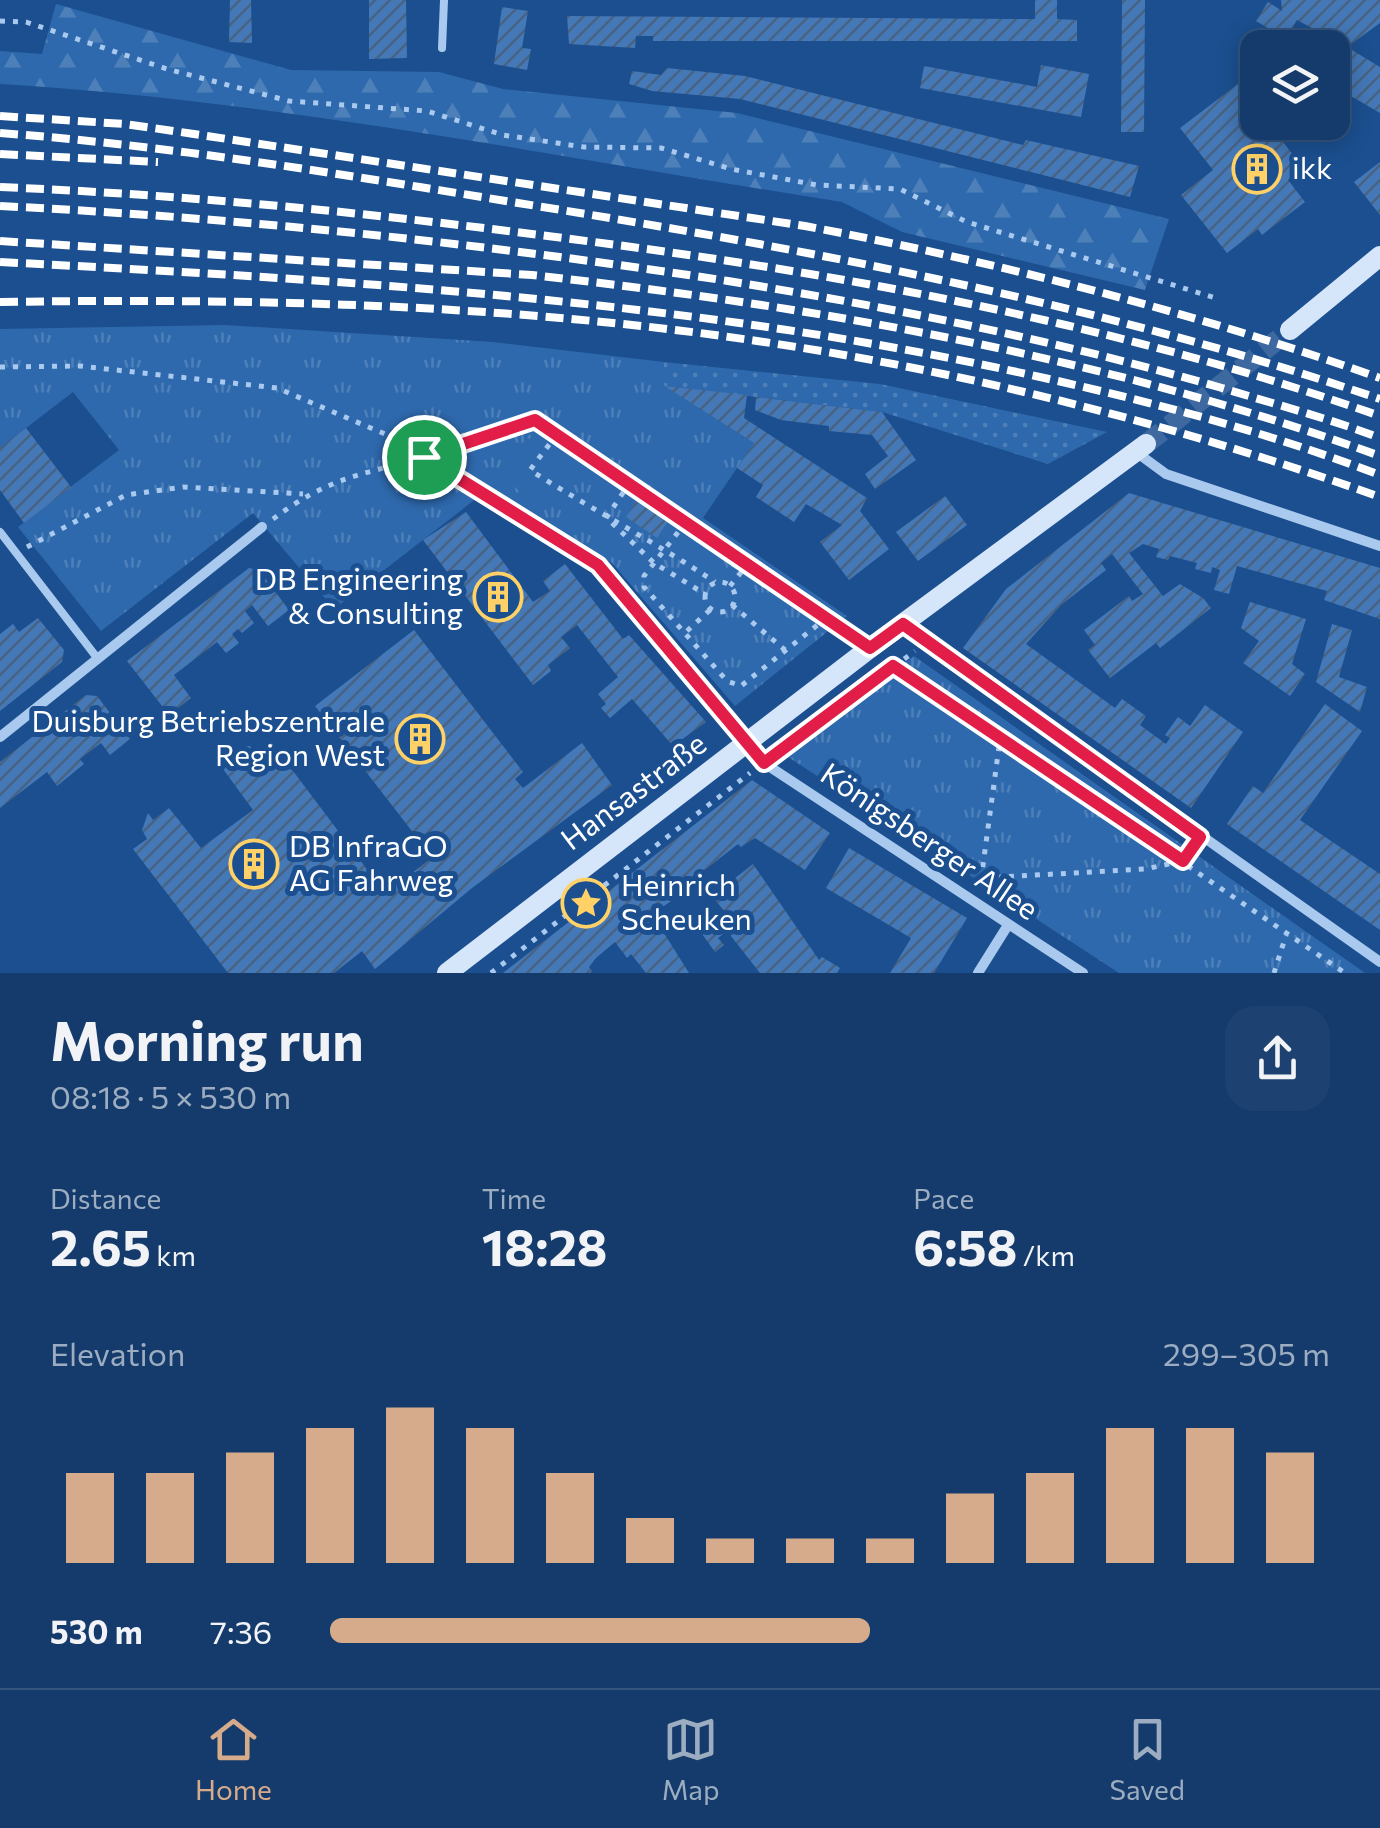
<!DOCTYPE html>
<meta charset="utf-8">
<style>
:root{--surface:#143b6b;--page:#1d4271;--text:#f1f3f6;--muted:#9dadc1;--line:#33557e;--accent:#d6ab8b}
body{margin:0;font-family:Commissioner,sans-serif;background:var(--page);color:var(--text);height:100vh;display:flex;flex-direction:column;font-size:38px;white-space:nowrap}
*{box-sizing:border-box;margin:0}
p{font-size:32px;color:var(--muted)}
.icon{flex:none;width:55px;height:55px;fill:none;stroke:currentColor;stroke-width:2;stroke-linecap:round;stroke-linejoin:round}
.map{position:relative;height:973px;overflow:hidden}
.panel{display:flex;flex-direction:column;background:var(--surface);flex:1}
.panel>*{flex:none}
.controls{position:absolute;left:1240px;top:30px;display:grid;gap:20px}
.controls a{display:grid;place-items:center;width:110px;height:110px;border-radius:20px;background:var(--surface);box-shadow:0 5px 25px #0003,0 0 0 2px var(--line);font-size:50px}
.pin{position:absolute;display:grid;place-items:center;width:85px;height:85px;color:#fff;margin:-42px;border:5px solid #fff;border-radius:50%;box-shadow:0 2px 10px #0007}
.round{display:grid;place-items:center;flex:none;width:105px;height:105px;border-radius:30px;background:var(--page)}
.head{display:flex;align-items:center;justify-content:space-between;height:170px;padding:0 50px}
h1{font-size:55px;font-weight:700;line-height:75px}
.metrics{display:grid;grid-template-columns:repeat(3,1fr);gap:15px;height:170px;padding:10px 50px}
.metrics div{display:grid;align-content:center}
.metrics b{font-size:50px;font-weight:700}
.metrics small{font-size:28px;font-weight:400}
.metrics p{font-size:28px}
.chart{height:280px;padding:20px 50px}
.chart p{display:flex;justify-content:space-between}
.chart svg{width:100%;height:180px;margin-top:10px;stroke:var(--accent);stroke-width:6}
ul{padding:0 50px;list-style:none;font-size:32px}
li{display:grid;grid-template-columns:160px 120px 1fr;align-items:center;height:75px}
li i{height:25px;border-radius:12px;background:var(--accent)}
.menu{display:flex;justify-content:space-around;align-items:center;height:140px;border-top:2px solid var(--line);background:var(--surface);font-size:28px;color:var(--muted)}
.menu a{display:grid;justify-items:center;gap:5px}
.menu .current{color:var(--accent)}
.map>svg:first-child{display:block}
.grass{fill:url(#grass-dots)}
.forest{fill:url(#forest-firs)}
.park{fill:url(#park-tufts)}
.pitch{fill:#2e69ad}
.building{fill:url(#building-hatch)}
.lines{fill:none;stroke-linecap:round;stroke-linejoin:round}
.secondary-tunnel{stroke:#3d69a0;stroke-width:20;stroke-dasharray:20 10;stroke-linecap:butt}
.path{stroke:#a9c9ee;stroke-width:5;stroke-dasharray:5 8;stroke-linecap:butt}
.lane{stroke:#a9c9ee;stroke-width:8}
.street{stroke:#a9c9ee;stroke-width:10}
.secondary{stroke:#d6e6fa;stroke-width:20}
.rail{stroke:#fff;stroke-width:8;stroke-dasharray:18 8;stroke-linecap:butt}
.route-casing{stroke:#fff;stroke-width:20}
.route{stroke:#e11d48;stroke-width:12}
.labels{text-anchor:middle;stroke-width:10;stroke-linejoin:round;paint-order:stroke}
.poi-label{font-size:30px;fill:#fff;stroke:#1b4f8f;text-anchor:start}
.street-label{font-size:30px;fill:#fff;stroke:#1b4f8f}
</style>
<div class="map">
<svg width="1380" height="973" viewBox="0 0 1380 973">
<defs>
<pattern id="grass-dots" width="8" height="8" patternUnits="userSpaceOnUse" patternTransform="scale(2.5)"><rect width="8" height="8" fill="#2e69ad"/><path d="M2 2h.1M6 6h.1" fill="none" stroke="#4d80b9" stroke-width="1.8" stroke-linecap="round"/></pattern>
<pattern id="forest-firs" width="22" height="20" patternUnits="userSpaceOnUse" patternTransform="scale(2.5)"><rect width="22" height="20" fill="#2e69ad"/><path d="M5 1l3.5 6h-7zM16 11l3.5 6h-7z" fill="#4d80b9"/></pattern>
<pattern id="park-tufts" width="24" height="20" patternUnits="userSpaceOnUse" patternTransform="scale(2.5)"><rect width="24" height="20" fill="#2e69ad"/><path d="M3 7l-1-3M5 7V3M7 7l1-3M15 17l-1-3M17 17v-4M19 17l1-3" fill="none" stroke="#4d80b9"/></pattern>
<pattern id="building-hatch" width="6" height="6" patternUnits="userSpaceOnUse" patternTransform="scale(2.5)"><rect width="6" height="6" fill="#4478b7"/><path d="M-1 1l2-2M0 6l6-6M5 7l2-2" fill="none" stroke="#486282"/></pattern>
</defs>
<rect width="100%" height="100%" fill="#1b4f8f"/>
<path class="grass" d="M664,362l216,22 227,48 -59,32 -166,-52 -218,-26z"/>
<path class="forest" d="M56,4l235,66 148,2 64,17 234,24 432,106 -24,71 -243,-58 -60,-30c-280,-44 -559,-101 -842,-118v-33l42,3z"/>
<path class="park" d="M225,325l268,17 171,20v24l90,57 -51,75 144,98 -112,90 -123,-143 -126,-72 -152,118 -81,-96 -152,118 -83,-104 101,-77 -46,-58 -73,56v-119z
M914,656l451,317h-246l-334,-218z"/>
<path class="pitch" d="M528,438l46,32 -28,40 -45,-33z"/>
<path class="building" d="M230,0h21l1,43 -23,-1z
M369,0h37l1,58 -38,1z
M1035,0h22v19l20,1v21h-424v-5h-17l-1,12 -66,-4 -2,-28 468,3z
M1122,0h23l-1,132h-23z
M1281,0h99v23l-33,24 -50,-27 -11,19 -30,-18 12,-19 14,9z
M502,7l26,4 -6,37 9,1 -4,21 -33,-6z
M1347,47l33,20v46l-48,-28v-14z
M1041,65l48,9 -8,43 -161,-29 4,-22 113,21z
M667,68l78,8 278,69 3,-5 113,26 -9,31 -390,-98 -88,-8 -23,-7 3,-13 29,4z
M1238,84l20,25v13h10l35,46 -15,12 17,22 -43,33 -4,-6 -31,24 -46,-58 32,-25 -33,-42z
M1380,162v53l-26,-33z
M664,386l83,9 -3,23 123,80 -7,13 29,38 -40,31 -29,-38 22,-17 -36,-21 -12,18 -38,-25 7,-12 -26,-17 17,-25z
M756,397l126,15 34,48 -41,29 -10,-15 23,-18 -16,-21 -43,-4v-5l-48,-6 -26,-10z
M26,428l45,59 -47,36 -24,-33v-42z
M1129,493l251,75v51l-56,-19 3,-9 -90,-25 -8,28 -15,-4 6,-20 -8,-3 -1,6 -16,-4 2,-6 -27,-7 -2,4 -12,-3 3,-8 -16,-5 -14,9 34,43 17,-12 23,14 8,10 -51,40 -4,-5 -46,35 -22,-28 7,-5 -11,-15 45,-34 3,5 11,-7 -31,-40 -11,9 5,7 -45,35 -35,39 89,64 7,-9 24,17 -6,9 26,19 4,-6 -5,-3 13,-18 12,9 15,-21 38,27 -52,76 -228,-160 43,-59z
M945,496l22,29 -49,36 -22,-29z
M637,500l31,21 -11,17 -31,-21z
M466,512l67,90 17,-11 -7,-10 22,-17 58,75 6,-4 77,87 -33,24 -41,-47 -22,19 -9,-10 5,-4 -8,-10 20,-17 -41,-52 -16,12 9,11 -22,17 3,6 -18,14 -110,-145z
M249,568l10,2 30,40 -21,16 -16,-21 -7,6 9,12 -12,10 -4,-4 -6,5 7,9 -13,10 -9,-11 -43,33 17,23 -22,17 -42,-54z
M1250,602l56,17 -14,45 13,10 -15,22 -47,-33 16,-22 -18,-13z
M38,618l26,32 -2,12 -62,49v-77l13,-10 6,8z
M1332,624l20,6 -13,47 28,10 -7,25 -44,-30z
M414,630l109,142 -8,7 8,9 59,-45 30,42 -140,103 -97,81 -13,-18 -28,22h-106l-95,-124 14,-10 -5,-9 6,-17 5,7 16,-12 32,40 52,-38 -30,-41 17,-13 -6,-8 16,-2 7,8 15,-11 103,137 23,4 45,-35 -7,-9 -11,8 -110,-142z
M86,695l11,1 33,43 -20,16 -9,-12 -21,16 4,5 -27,22 -10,-14 -47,36v-46z
M1325,704l37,27 -62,89 80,54v56l-153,-106 26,-38 10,7z
M752,780l78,53 -25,37 -50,-32 -14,9 -3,-3 -41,32 4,5 -49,33 37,59h-43l-15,-19 -4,4 -12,-16 -19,16 -7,9 3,4 -2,2h-87z
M849,848l118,70 -33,55h-44l21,-35 -85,-50z
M753,864l66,96 3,-3 18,11 -3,5h-77l-33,-42 -9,7 6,7 -9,7 -15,-21 25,-19 -13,-16z"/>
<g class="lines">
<path class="secondary-tunnel" d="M1146,444l144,-114"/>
<path class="path" d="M0,21l26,1 141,47 122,32 138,10 76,24 81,12 77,1 70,21 86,16 83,4 67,33 252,77
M0,367l80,-1 197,22 122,52 187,118
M557,434l-27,36c61,39 125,72 185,112
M606,518l23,-34
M273,519c56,-42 86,-43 150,-62 38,-11 75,-25 112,-38l319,218
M686,522l-42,54v11l83,94 14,5 84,-67
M612,523l42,40 51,31
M27,547l99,-52 57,-8 120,7
M705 597a15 15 0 1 1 30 0a15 15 0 1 1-30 0Z
M730,586l17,-21
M732,605l53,45
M687,631l24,-22
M887,661l458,312
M779,752l136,-101
M983,878l162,-9 38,-8 9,-13
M981,880l19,-141
M491,973l259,-200
M1274,973l13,-41"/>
<path class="lane" d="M442,48l2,-48
M0,532l98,127"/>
<path class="street" d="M1136,452l30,22 214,72
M598,565l166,198 319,210
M904,625l476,337
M0,737l262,-210
M978,973l30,-48"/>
<path class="secondary" d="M1290,330l90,-74
M447,973l423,-325 276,-204"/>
<path class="rail" d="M0,116l125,8 69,10 611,92c196,37 388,86 575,152
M0,133c174,13 346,42 518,70 293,47 580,100 862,196
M0,154l158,8
M0,187c191,8 381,27 571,52 275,35 547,85 809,177
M0,206c244,12 487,38 728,75 167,27 331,60 494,107 52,16 106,30 158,50
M0,241l532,34c287,32 575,82 848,181
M0,262c345,18 692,38 1031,113 118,26 236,57 349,100
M0,302c255,-4 511,2 764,40 209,31 416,84 616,155"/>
</g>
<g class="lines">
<g class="route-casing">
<path id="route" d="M535,420l335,228 33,-24 297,213 -17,24 -290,-195 -129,97 -166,-198 -174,-108z"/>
</g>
<use href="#route" class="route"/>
</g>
<defs>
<g id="building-ring" transform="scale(2.5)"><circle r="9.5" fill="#1b4f8f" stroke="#ffd166" stroke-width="1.5"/><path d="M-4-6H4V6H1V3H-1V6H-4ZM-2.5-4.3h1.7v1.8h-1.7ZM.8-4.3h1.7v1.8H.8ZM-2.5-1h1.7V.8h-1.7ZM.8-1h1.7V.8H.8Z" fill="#ffd166"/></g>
<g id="sight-ring" transform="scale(2.5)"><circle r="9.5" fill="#1b4f8f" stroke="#ffd166" stroke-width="1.5"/><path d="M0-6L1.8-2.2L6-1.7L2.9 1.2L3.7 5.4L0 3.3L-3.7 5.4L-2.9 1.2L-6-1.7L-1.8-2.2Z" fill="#ffd166"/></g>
</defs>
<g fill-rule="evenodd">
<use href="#building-ring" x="1257" y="169"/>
<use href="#building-ring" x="498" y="597"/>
<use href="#building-ring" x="420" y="739"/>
<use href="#building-ring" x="254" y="864"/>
<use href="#sight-ring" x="586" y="903"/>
</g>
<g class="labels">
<g class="poi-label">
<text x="1292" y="179">ikk</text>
<text x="463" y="590" text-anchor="end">DB Engineering<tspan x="463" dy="34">&amp; Consulting</tspan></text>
<text x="385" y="732" text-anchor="end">Duisburg Betriebszentrale<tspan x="385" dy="34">Region West</tspan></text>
<text x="289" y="857">DB InfraGO<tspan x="289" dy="34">AG Fahrweg</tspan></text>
<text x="621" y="896">Heinrich<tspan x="621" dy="34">Scheuken</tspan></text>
</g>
<g class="street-label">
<text transform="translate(634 792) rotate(-37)" y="10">Hansastraße</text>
<text transform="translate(929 842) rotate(34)" y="10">Königsberger Allee</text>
</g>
</g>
</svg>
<div class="controls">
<a><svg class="icon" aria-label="layers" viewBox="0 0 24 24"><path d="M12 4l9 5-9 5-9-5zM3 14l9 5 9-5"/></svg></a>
</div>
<div class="pin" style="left:424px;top:457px;background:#1e9e55"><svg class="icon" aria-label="arrive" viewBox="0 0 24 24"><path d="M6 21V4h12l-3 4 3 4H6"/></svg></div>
</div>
<section class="panel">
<div class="head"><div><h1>Morning run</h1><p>08:18 · 5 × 530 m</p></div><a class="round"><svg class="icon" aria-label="share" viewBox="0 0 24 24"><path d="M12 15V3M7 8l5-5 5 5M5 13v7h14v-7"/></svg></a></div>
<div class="metrics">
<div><p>Distance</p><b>2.65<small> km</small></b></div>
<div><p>Time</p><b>18:28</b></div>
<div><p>Pace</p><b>6:58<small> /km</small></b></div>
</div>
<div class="chart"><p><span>Elevation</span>299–305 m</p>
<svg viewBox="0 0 160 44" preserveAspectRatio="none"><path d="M5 44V22M15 44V22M25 44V17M35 44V11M45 44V6M55 44V11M65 44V22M75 44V33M85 44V38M95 44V38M105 44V38M115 44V27M125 44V22M135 44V11M145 44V11M155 44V17"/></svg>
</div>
<ul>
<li><b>530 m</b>7:36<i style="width:54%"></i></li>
</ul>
</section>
<nav class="menu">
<a class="current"><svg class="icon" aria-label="home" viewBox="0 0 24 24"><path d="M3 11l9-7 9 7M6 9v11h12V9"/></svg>Home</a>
<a><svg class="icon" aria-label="map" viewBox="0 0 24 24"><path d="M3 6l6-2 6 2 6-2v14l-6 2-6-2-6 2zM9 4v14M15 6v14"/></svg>Map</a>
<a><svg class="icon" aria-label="saved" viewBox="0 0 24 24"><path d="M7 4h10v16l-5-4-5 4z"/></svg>Saved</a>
</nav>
